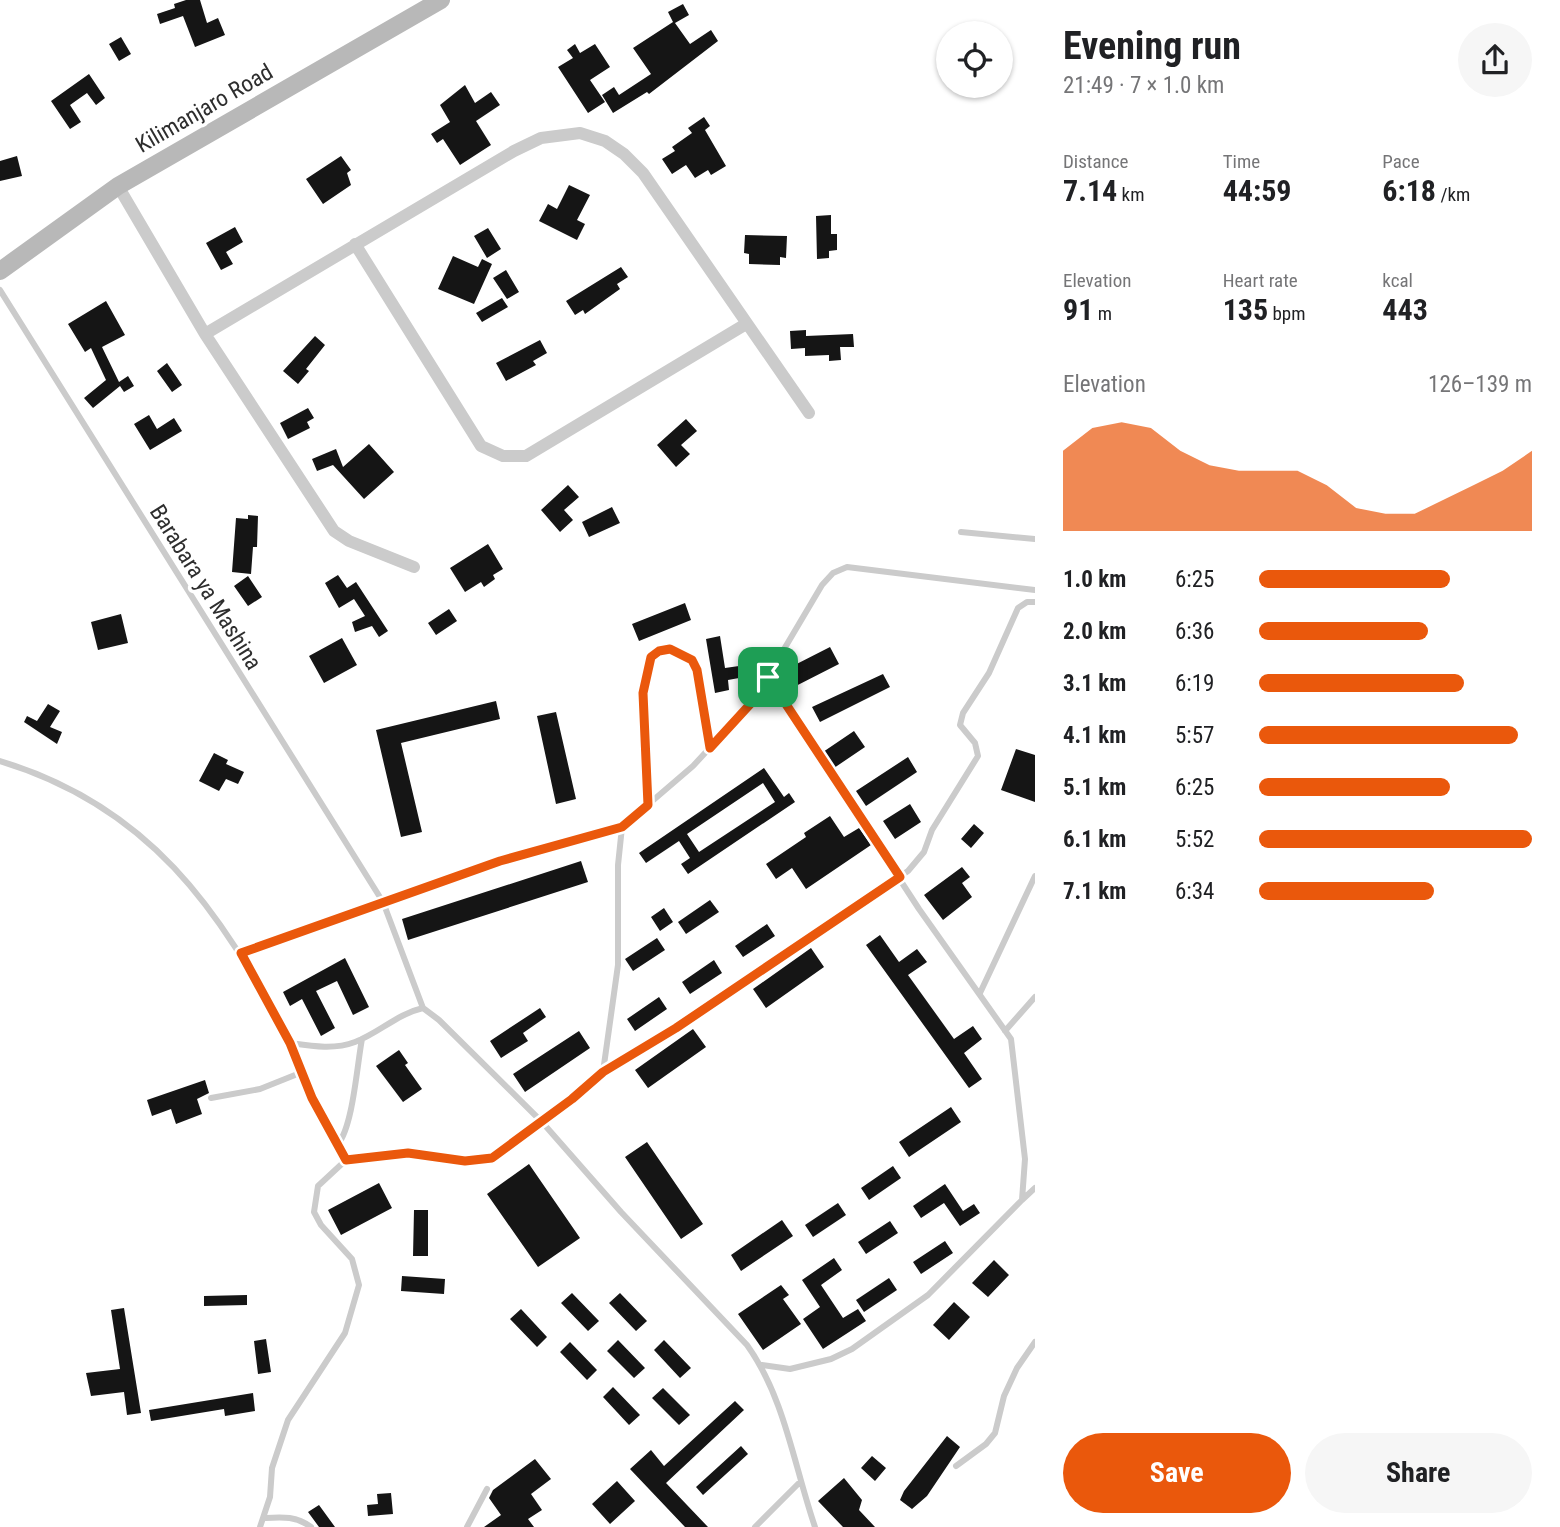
<!DOCTYPE html>
<meta charset="utf-8">
<style>
:root{--surface:#fff;--page:#f6f6f6;--text:#202124;--muted:#757577;--accent:#ea580c}
body{margin:0;font-family:"Roboto Condensed",sans-serif;background:var(--page);color:var(--text);height:100vh;display:flex;flex-direction:column;font-size:26px;white-space:nowrap}
*{box-sizing:border-box;margin:0}
p{font-size:23px;color:var(--muted)}
.icon{flex:none;width:38px;height:38px;fill:none;stroke:currentColor;stroke-width:2;stroke-linecap:round;stroke-linejoin:round}
.map{position:relative;flex:1;overflow:hidden}
.details{display:flex;flex-direction:column;background:var(--surface);width:525px}
.details>*{flex:none}
.buttons{position:absolute;left:936px;top:21px;display:grid;gap:14px}
.buttons a{display:grid;place-items:center;width:77px;height:77px;border-radius:50%;background:var(--surface);box-shadow:0 2px 5px #0004;font-size:35px}
.pin{position:absolute;display:grid;place-items:center;width:60px;height:60px;color:#fff;margin:-30px;border-radius:14px;box-shadow:0 4px 10px #0006}
.round{display:grid;place-items:center;flex:none;width:74px;height:74px;border-radius:37px;background:var(--page)}
.head{display:flex;align-items:center;justify-content:space-between;height:119px;padding:0 28px}
h1{font-size:38px;font-weight:700;line-height:52px}
.figures{display:grid;grid-template-columns:repeat(3,1fr);gap:10px;height:119px;padding:7px 28px}
.figures div{display:grid;align-content:center}
.figures b{font-size:30px;font-weight:700}
.figures small{font-size:19px;font-weight:400}
.figures p{font-size:19px}
.chart{height:196px;padding:14px 28px}
.chart p{display:flex;justify-content:space-between}
.chart svg{width:100%;height:126px;margin-top:7px;fill:var(--accent);opacity:.7}
.button{display:flex;gap:14px;margin-top:auto;padding:14px 28px}
.button a{flex:1;height:80px;border-radius:42px;background:var(--accent);color:#fff;font-size:28px;font-weight:700;line-height:80px;text-align:center}
.button a+a{background:var(--page);color:var(--text)}
ul{padding:0 28px;list-style:none;font-size:23px}
li{display:grid;grid-template-columns:112px 84px 1fr;align-items:center;height:52px}
li i{height:18px;border-radius:9px;background:var(--accent)}
main{display:flex;flex:1;min-height:0}
.map>svg:first-child{display:block}
.building{fill:#151515;fill-rule:evenodd}
.lines{fill:none;stroke-linecap:round;stroke-linejoin:round}
.lane{stroke:#cbcbcb;stroke-width:6}
.street{stroke:#cbcbcb;stroke-width:12}
.secondary{stroke:#b8b8b8;stroke-width:18}
.route-casing{stroke:#fff;stroke-width:14}
.route{stroke:#ea580c;stroke-width:9}
.labels{text-anchor:middle;stroke-width:7;stroke-linejoin:round;paint-order:stroke}
.street-label{font-size:23px;fill:#2e2e2e;stroke:#fff}
</style>
<main>
<div class="map">
<svg width="1035" height="1527" viewBox="0 0 1035 1527">
<rect width="100%" height="100%" fill="#fff"/>
<path class="building" d="M186,0h14l7,23 11,-5 7,17 -30,12 -12,-31 -23,8 -3,-10 18,-6 -1,-4z
M683,4l6,11 -14,8 15,21 21,-14 7,11 -69,53 -2,-2 -34,21 -11,-18 12,-8 5,8 32,-21 -18,-26 40,-26 -5,-10z
M121,37l10,17 -12,7 -10,-17z
M575,44l5,9 15,-9 15,23 -20,13 15,22 -17,11 -30,-46 15,-9 -6,-8z
M89,74l16,24 -9,7 -9,-12 -17,12 11,17 -11,7 -19,-28z
M465,85l10,18 16,-11 9,13 -24,16 15,24 -31,20 -17,-26 -6,4 -6,-9 19,-12 -10,-17z
M704,117l6,9 -5,4 21,36 -15,9 -3,-5 -13,8 -9,-13 -14,9 -10,-15 13,-8 -3,-4 20,-14 -4,-5z
M17,156l5,20 -22,5v-20z
M341,156l10,14 -4,3 4,12 -28,19 -17,-25z
M569,185l21,10 -13,25 8,4 -8,16 -38,-19 9,-17 9,5z
M831,215v19h6v16l-8,1v7l-12,1 -1,-43z
M235,227l8,15 -17,10 7,12 -12,6 -15,-27z
M488,228l13,21 -14,9 -13,-22z
M745,235l42,1 -1,22 -6,-1v8l-31,-1v-10l-5,-1z
M453,256l25,11 4,-8 10,5 -18,40 -36,-15z
M621,267l7,10 -11,7 3,5 -35,25 -2,-4 -8,5 -9,-14z
M506,270l13,22 -12,7 -14,-21z
M502,298l6,9 -26,15 -6,-9z
M106,301l19,34 -23,12 17,35 9,-6 6,10 -10,6 -4,-6 -27,22 -9,-10 22,-18 -15,-32 -6,4 -17,-28z
M806,330v6l47,-2 1,13h-14l1,13 -12,1v-6l-24,1v-8l-14,1 -1,-18z
M315,336l10,9 -19,24 3,2 -11,13 -15,-13z
M540,340l7,13 -14,8 3,4 -30,16 -10,-18z
M167,363l15,22 -10,7 -15,-21z
M308,408l6,10 -7,4 3,6 -22,11 -8,-16z
M149,415l8,14 17,-11 8,13 -32,19 -16,-26z
M686,419l11,12 -16,14 9,9 -14,13 -19,-22z
M369,444l25,28 -30,27 -31,-34 -16,6 -5,-12 24,-10 7,18z
M568,485l11,12 -15,13 9,10 -13,12 -19,-22z
M612,507l8,16 -31,14 -7,-15z
M248,515l10,1 -1,31h-4l-2,27 -19,-2 4,-54 12,1z
M488,544l15,25 -10,6 2,4 -11,8 -3,-5 -16,10 -15,-24z
M338,575l9,13 9,-6 32,49 -9,6 -7,-11 -17,6 -3,-10 13,-6 -11,-17 -15,9 -14,-25z
M248,576l14,21 -14,9 -14,-20z
M685,603l6,17 -52,21 -7,-17z
M449,609l8,12 -21,14 -8,-12z
M121,614l7,29 -30,7 -7,-28z
M720,636l5,32 35,-5 1,11 -33,6 1,10 -14,3 -9,-54z
M342,638l15,27 -33,18 -15,-27z
M830,647l9,17 -53,27 -9,-17z
M883,674l7,13 -70,35 -8,-15z
M496,701l4,18 -99,24 21,89 -21,5 -25,-107z
M48,704l12,7 -10,16 12,5 -5,12 -33,-22 3,-6 10,5z
M556,712l20,87 -20,5 -19,-88z
M854,731l11,16 -31,21 -11,-16z
M1016,749l19,6v47l-34,-12z
M214,753l14,7 -2,4 18,8 -6,12 -12,-5 -7,12 -20,-10z
M908,757l9,15 -51,34 -10,-15z
M764,768l20,29 5,-4 6,9 -107,72 -7,-10 9,-6 -11,-17 -33,22 -7,-10zM763,783l12,19 -76,50 -12,-18z
M910,804l11,18 -26,17 -12,-18z
M830,816l14,21 15,-9 12,17 -65,44 -14,-21 -16,11 -10,-15 40,-27 -2,-4z
M974,824l10,9 -13,15 -10,-9z
M581,861l7,21 -180,58 -6,-21z
M962,867l8,10 -8,6 10,14 -29,23 -19,-25z
M710,900l9,12 -33,22 -8,-12z
M664,908l9,14 -13,9 -9,-14z
M767,924l8,12 -32,21 -8,-11z
M880,935l19,27 18,-13 10,13 -19,13 46,64 19,-13 9,13 -18,14 18,26 -13,9 -103,-143z
M657,938l8,12 -32,21 -8,-12z
M811,948l13,19 -58,41 -13,-19z
M345,958l24,49 -16,8 -16,-34 -21,10 19,37 -14,8 -19,-37 -12,7 -7,-14z
M714,960l8,13 -32,21 -8,-12z
M659,997l8,12 -32,22 -8,-12z
M540,1008l6,9 -23,16 5,8 -27,17 -11,-17z
M693,1029l13,18 -58,41 -13,-18z
M579,1031l11,17 -65,44 -12,-18z
M399,1050l9,13 -3,2 17,24 -19,13 -27,-36z
M205,1080l4,13 -12,6 5,15 -26,10 -5,-15 -19,7 -5,-16z
M951,1107l10,15 -52,35 -10,-15z
M647,1142l56,82 -22,15 -56,-82z
M529,1164l51,74 -42,29 -51,-73z
M893,1166l8,12 -32,22 -8,-12z
M379,1183l13,25 -51,27 -13,-25z
M945,1184l18,27 11,-7 6,9 -20,13 -16,-23 -23,15 -8,-12z
M838,1203l8,12 -33,22 -8,-12z
M414,1210h14v46h-15z
M782,1220l11,16 -52,35 -10,-16z
M890,1221l8,12 -32,21 -8,-12z
M945,1241l8,12 -32,21 -8,-12z
M834,1258l8,12 -21,15 22,33 15,-9 8,12 -43,28 -20,-30 17,-12 -18,-27z
M994,1260l15,15 -21,22 -16,-14z
M402,1276l43,3 -1,15 -43,-3z
M889,1278l8,12 -33,22 -8,-12z
M781,1285l8,10 -6,4 18,25 -38,26 -25,-36z
M572,1293l27,28 -11,10 -27,-28z
M620,1293l27,28 -11,10 -27,-28z
M247,1295v10l-43,1v-10z
M954,1302l16,15 -21,23 -16,-15z
M124,1308l17,105 -14,2 -3,-23 -33,4 -5,-23 34,-4 -9,-59z
M521,1309l26,28 -10,10 -27,-28z
M266,1339l5,33 -13,2 -4,-33z
M618,1340l27,28 -11,10 -27,-27z
M664,1340l27,28 -11,10 -26,-28z
M570,1342l27,28 -10,10 -27,-28z
M613,1387l27,28 -11,10 -26,-28z
M663,1388l27,27 -11,10 -27,-27z
M253,1393l2,18 -30,5 -1,-7 -73,12 -2,-11z
M735,1401l9,9 -78,73 42,44h-23l-55,-58 21,-19 13,16z
M947,1436l13,11 -33,49 -15,13 -12,-9 4,-9z
M741,1446l7,8 -45,41 -7,-8z
M872,1456l14,12 -11,13 -14,-13z
M535,1459l16,20 -20,15 11,16 -14,9 6,8h-50l17,-12 -12,-17 4,-8z
M844,1478l18,22 -3,10 16,17h-32l-25,-26z
M617,1481l18,20 -25,23 -18,-20z
M391,1493l2,21 -25,2 -1,-11 11,-1 -1,-10z
M319,1505l16,22h-16l-11,-15z"/>
<g class="lines">
<path class="lane" d="M0,290l383,612 40,106
M961,532l74,7
M0,761c149,45 219,147 288,278 6,11 8,23 13,35 10,24 24,47 37,70
M648,805l-5,-112 8,-36c17,-13 37,-5 46,13l13,78
M241,953l259,-92 122,-34
M980,993l55,-117
M1005,1031l30,-34
M290,1043c21,3 44,7 65,-1 24,-9 42,-28 68,-34l16,12 103,102 79,90 126,133c38,53 47,121 68,182
M603,1072l15,-107v-100l4,-38 71,-61 61,-66 68,-115 11,-12 14,-6 188,23
M211,1098l49,-9 40,-16
M346,1160l-8,-16c15,-18 19,-79 24,-105
M1022,1200l13,-12
M762,1365l28,4 41,-10 21,-10 76,-54 94,-95 3,-41 -14,-120 -92,-130 -151,-232
M956,1466l30,-22 9,-11 9,-37 13,-28 18,-26
M265,1518c18,-1 31,-2 46,9
M260,1527l10,-30 2,-29 16,-48 57,-87 14,-48 -7,-26 -31,-34 -7,-13 4,-26 28,-26 12,-3 50,-4 57,8 27,-3 80,-59 31,-27 73,-44 232,-157 16,-19 8,-22 46,-74 -3,-13 -15,-18 3,-12 26,-40 29,-65 9,-6h8
M467,1527l20,-38
M755,1527l44,-44"/>
<path class="street" d="M118,186l87,148 129,197 15,10 65,26
M355,244l126,202 22,10h23l220,-132
M205,334l309,-183 27,-13 39,-5 25,8 19,13 19,19 166,240"/>
<path class="secondary" d="M0,271l118,-85 323,-186"/>
</g>
<g class="lines">
<g class="route-casing">
<path id="route" d="M670,649l22,11 5,10 13,78 44,-48 14,-23 132,200 -224,151 -73,44 -31,27 -80,59 -27,3 -57,-8 -62,7 -34,-62 -22,-55 -49,-90 259,-92 122,-34 26,-22 -5,-112 8,-36 8,-6z"/>
</g>
<use href="#route" class="route"/>
</g>
<g class="labels">
<g class="street-label">
<text transform="translate(204 108) rotate(-30)" y="8">Kilimanjaro Road</text>
<text transform="translate(206 587) rotate(58)" y="8">Barabara ya Mashina</text>
</g>
</g>
</svg>
<div class="buttons">
<a><svg class="icon" aria-label="locate" viewBox="0 0 24 24"><circle cx="12" cy="12" r="6"/><path d="M12 2v4M12 18v4M2 12h4M18 12h4"/></svg></a>
</div>
<div class="pin" style="left:768px;top:677px;background:#1e9e55"><svg class="icon" aria-label="arrive" viewBox="0 0 24 24"><path d="M6 21V4h12l-3 4 3 4H6"/></svg></div>
</div>
<section class="details">
<div class="head"><div><h1>Evening run</h1><p>21:49 · 7 × 1.0 km</p></div><a class="round"><svg class="icon" aria-label="share" viewBox="0 0 24 24"><path d="M12 15V3M7 8l5-5 5 5M5 13v7h14v-7"/></svg></a></div>
<div class="figures">
<div><p>Distance</p><b>7.14<small> km</small></b></div>
<div><p>Time</p><b>44:59</b></div>
<div><p>Pace</p><b>6:18<small> /km</small></b></div>
</div>
<div class="figures">
<div><p>Elevation</p><b>91<small> m</small></b></div>
<div><p>Heart rate</p><b>135<small> bpm</small></b></div>
<div><p>kcal</p><b>443</b></div>
</div>
<div class="chart"><p><span>Elevation</span>126–139 m</p>
<svg viewBox="0 0 160 44" preserveAspectRatio="none"><path d="M0 44V16L10 8L20 6L30 8L40 16L50 21L60 23L70 23L80 23L90 28L100 36L110 38L120 38L130 33L140 28L150 23L160 16V44z"/></svg>
</div>
<ul>
<li><b>1.0 km</b>6:25<i style="width:70%"></i></li>
<li><b>2.0 km</b>6:36<i style="width:62%"></i></li>
<li><b>3.1 km</b>6:19<i style="width:75%"></i></li>
<li><b>4.1 km</b>5:57<i style="width:95%"></i></li>
<li><b>5.1 km</b>6:25<i style="width:70%"></i></li>
<li><b>6.1 km</b>5:52<i style="width:100%"></i></li>
<li><b>7.1 km</b>6:34<i style="width:64%"></i></li>
</ul>
<div class="button"><a>Save</a><a>Share</a></div>
</section>
</main>
